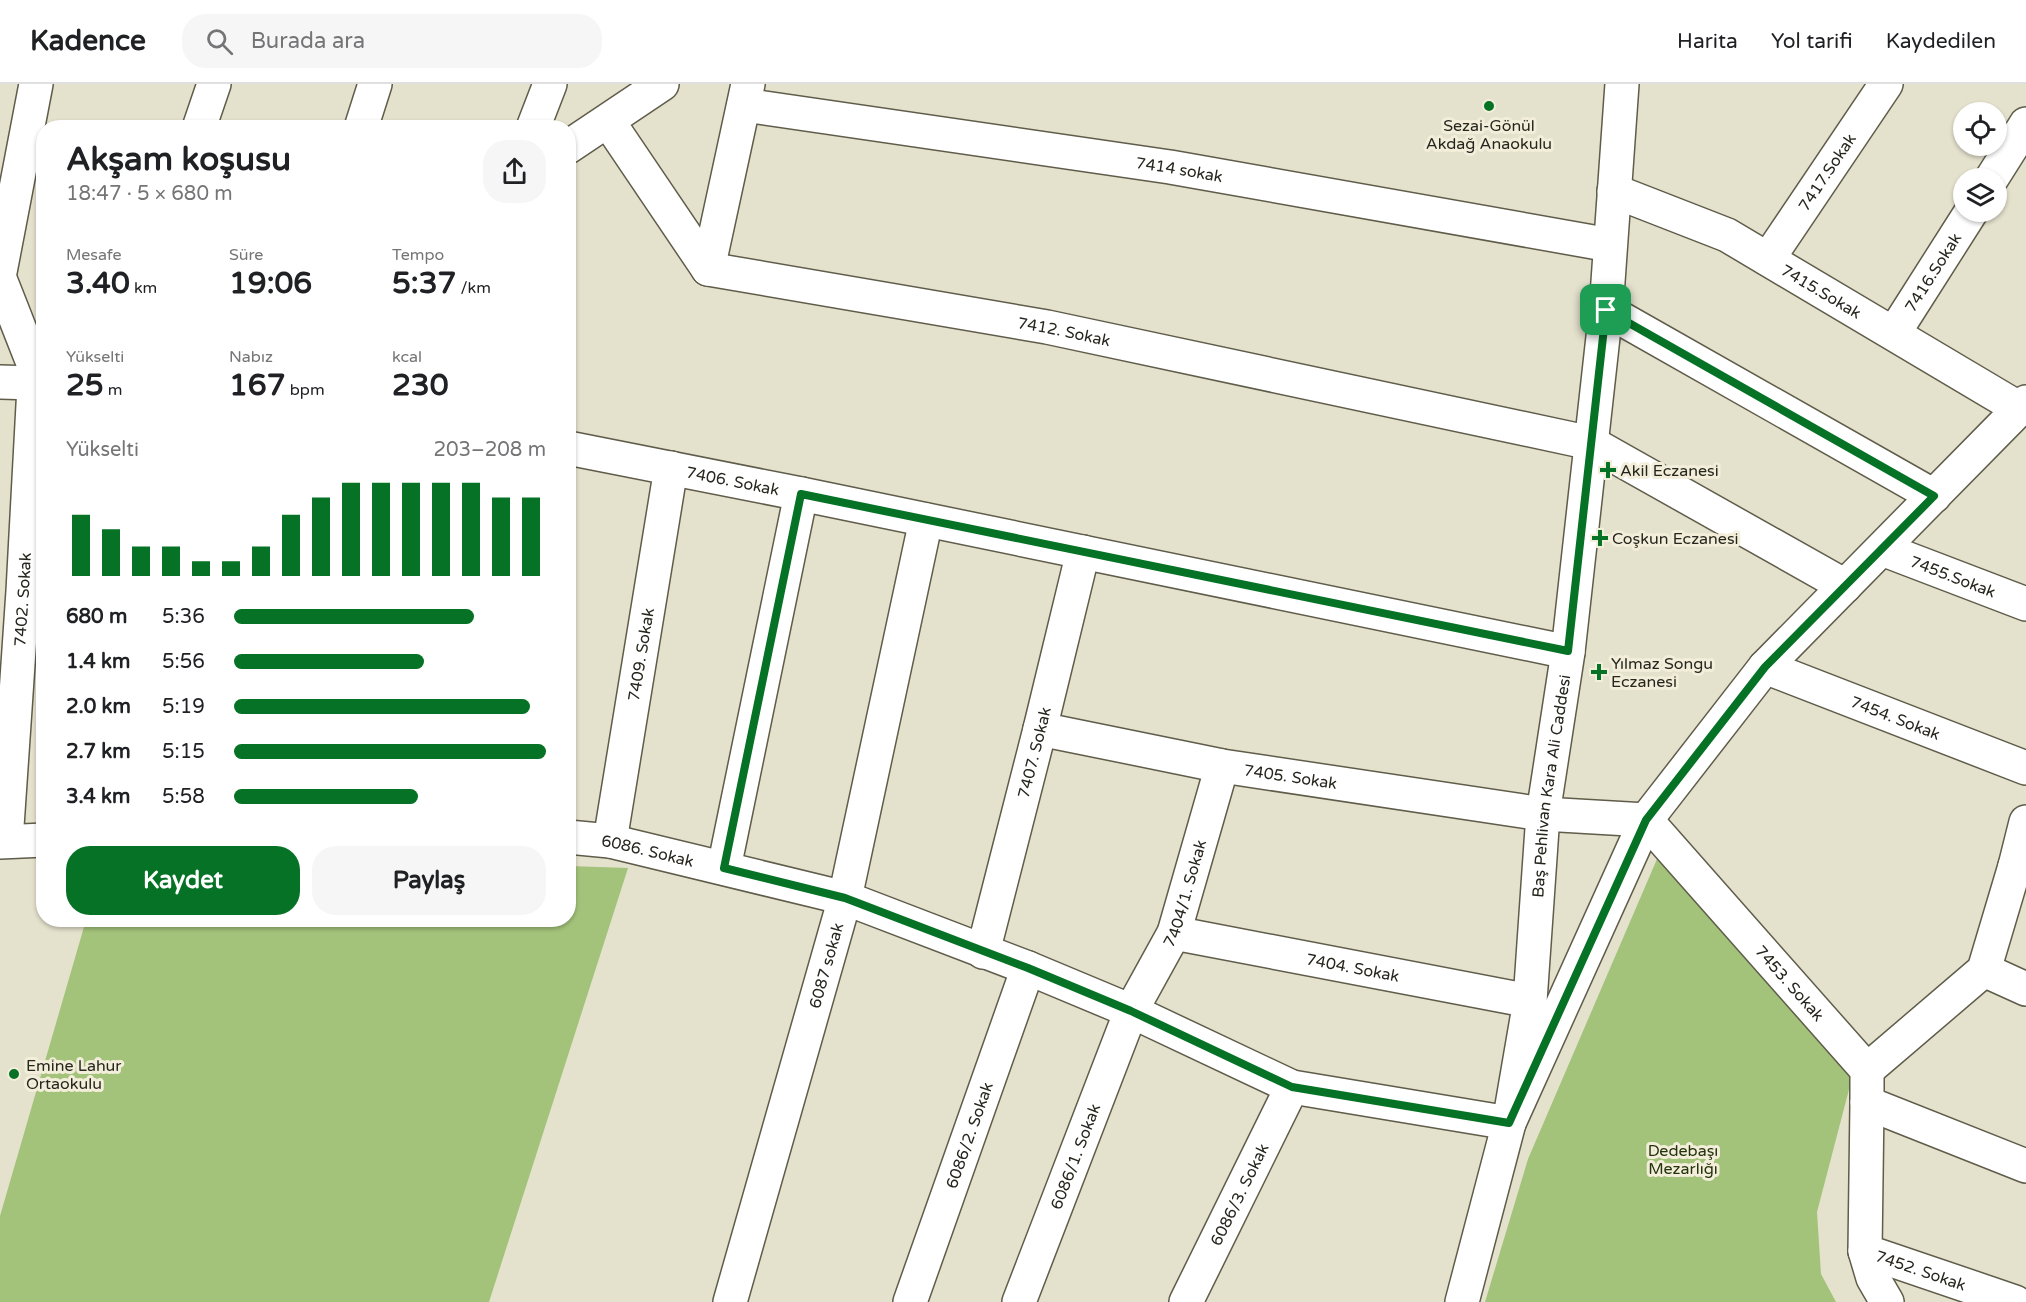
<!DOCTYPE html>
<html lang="tr">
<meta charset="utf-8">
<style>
:root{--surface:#fff;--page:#f6f6f6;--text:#202124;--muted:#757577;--line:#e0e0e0;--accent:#057225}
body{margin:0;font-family:"Varela Round",sans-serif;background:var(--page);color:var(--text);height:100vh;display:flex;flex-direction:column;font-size:22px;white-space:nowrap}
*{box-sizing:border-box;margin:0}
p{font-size:20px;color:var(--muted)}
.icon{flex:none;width:33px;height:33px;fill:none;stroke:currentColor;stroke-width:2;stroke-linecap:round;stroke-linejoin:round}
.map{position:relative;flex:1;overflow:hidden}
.drawer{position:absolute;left:36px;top:36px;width:540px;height:807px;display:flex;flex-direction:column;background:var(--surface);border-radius:24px;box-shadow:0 2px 4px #0004}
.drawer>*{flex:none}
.buttons{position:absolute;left:1953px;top:18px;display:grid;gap:12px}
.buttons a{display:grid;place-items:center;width:54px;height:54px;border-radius:50%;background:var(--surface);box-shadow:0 2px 4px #0004;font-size:30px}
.pin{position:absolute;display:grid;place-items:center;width:51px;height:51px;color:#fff;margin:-26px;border-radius:12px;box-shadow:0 3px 9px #0006}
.round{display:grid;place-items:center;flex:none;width:63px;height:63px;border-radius:24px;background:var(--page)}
.headline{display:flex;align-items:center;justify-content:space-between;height:102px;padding:0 30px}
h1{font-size:33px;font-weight:800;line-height:45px}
.figures{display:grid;grid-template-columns:repeat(3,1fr);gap:9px;height:102px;padding:6px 30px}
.figures div{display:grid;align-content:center}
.figures b{font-size:30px;font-weight:800}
.figures small{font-size:16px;font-weight:400}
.figures p{font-size:16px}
.chart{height:168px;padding:12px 30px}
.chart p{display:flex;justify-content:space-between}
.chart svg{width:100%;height:108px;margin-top:6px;stroke:var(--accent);stroke-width:6}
.button{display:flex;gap:12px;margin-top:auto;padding:12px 30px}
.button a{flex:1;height:69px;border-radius:24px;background:var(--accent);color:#fff;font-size:24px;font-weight:800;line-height:69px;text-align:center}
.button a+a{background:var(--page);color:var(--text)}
ul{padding:0 30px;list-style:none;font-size:20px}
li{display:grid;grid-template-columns:96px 72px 1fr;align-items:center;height:45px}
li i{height:15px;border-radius:8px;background:var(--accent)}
header{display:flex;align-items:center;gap:36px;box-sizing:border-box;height:84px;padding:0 30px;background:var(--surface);border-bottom:2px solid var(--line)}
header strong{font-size:28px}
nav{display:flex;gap:33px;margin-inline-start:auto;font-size:21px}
.search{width:420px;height:54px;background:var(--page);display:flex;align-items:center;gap:15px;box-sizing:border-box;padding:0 21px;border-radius:24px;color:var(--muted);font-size:22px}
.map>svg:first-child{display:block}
.green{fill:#a3c37a}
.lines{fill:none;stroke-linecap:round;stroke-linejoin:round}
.minor-casing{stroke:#5f5c4a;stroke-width:36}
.minor{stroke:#fff;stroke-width:33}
.route-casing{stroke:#fff;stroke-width:12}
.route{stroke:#057225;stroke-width:8}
.poi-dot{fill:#057225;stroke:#f2eeda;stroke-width:2}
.labels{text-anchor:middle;stroke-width:6;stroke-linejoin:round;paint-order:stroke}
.poi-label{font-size:16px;fill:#27261e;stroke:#f2eeda;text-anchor:start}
.street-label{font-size:16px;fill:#27261e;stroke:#f2eeda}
.park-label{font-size:16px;fill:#24330c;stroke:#f2eeda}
</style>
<header>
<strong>Kadence</strong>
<div class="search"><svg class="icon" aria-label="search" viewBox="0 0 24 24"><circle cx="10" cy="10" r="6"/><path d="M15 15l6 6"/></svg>Burada ara</div>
<nav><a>Harita</a><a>Yol tarifi</a><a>Kaydedilen</a></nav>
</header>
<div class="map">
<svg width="2026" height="1218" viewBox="0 0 2026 1218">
<rect width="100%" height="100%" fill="#e4e1cd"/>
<path class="green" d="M1657,775l195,219 -35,134 4,62 15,28h-351l43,-143z
M569,782l59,2 -139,434h-489v-86l86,-296h482z"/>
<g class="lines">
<g class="minor-casing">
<g id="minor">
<path id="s1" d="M744,21l426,62 440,78"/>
<path id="s2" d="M608,37l100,148 339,58 544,116 254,143"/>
<path d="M199,44l15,-44"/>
<path d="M361,44l14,-44"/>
<path d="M533,44l17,-44"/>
<path d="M568,63l94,-63"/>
<path d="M1992,94l34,-54"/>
<path id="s3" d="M1614,107l113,44 293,174"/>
<path id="s4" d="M1768,175l118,-175"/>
<path d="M708,185l40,-185"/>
<path d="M0,188l36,-188"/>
<path d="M0,195l35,89"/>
<path d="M1606,226l328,186"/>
<path id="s5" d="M1894,249l77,-121"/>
<path d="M0,298l34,1"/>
<path id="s6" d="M568,364l233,46 767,158"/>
<path id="s7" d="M1882,465l144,55"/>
<path id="s8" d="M1765,583l261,101"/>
<path id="s9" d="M1040,645l182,37 321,48 103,6 221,250v33l159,63"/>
<path d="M2026,738l-11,44 11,4"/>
<path id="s10" d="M568,753l42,4 235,57 183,70 103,43 161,76 217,36 137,-303 119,-153 261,-265"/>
<path id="s11" d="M6,757l17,-250 12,-223 9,-3"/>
<path id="s12" d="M610,757l61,-373"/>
<path d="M0,758l44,-2"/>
<path d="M724,784l77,-374"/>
<path id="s13" d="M1174,849l356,68"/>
<path id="s14" d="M983,868l57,-223 43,-177"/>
<path d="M1984,886l42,19"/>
<path d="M1867,986l117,-100 31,-104"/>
<path id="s15" d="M1867,1019l-2,148 150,51"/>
<path d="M1865,1167l8,27 14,24"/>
<path id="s16" d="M730,1218l115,-404 81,-378"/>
<path id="s17" d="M910,1218l118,-334"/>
<path id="s18" d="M1019,1218l112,-291 43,-78 48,-167"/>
<path id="s19" d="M1186,1218l106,-215"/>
<path id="s20" d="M1462,1218l47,-179 21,-122 13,-187 25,-162 38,-342 16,-226"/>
</g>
</g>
<use href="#minor" class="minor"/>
</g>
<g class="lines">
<g class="route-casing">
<path id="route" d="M1606,226l328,186 -169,171 -119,153 -137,303 -217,-36 -161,-76 -103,-43 -183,-70 -121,-30 77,-374 767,157z"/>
</g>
<use href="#route" class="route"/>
</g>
<g class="poi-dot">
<circle cx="1489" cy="22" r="6"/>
<path d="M1605 377h6v6h6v6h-6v6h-6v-6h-6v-6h6z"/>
<path d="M1597 445h6v6h6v6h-6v6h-6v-6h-6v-6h6z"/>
<path d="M1596 579h6v6h6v6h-6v6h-6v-6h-6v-6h6z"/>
<circle cx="14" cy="990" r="6"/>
</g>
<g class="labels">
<g class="poi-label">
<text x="1489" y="47" text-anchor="middle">Sezai-Gönül<tspan x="1489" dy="18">Akdağ Anaokulu</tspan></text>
<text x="1620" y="392">Akil Eczanesi</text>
<text x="1612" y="460">Coşkun Eczanesi</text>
<text x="1611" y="585">Yılmaz Songu<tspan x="1611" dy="18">Eczanesi</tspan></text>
<text x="26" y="987">Emine Lahur<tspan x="26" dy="18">Ortaokulu</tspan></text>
</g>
<g class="street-label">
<text dy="6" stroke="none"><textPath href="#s1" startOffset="440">7414 sokak</textPath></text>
<text dy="6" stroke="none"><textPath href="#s4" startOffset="105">7417.Sokak</textPath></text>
<text dy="6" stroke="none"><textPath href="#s5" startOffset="72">7416.Sokak</textPath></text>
<text dy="6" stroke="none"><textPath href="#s3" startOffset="231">7415.Sokak</textPath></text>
<text dy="6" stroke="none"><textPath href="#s2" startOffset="540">7412. Sokak</textPath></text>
<text dy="6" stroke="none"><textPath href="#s6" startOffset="168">7406. Sokak</textPath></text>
<text dy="6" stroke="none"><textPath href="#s7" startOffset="76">7455.Sokak</textPath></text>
<text dy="6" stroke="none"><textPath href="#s11" startOffset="242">7402. Sokak</textPath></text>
<text dy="6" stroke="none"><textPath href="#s12" startOffset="189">7409. Sokak</textPath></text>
<text dy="6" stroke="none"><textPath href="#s8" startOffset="140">7454. Sokak</textPath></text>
<text dy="6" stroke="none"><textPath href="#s14" startOffset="206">7407. Sokak</textPath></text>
<text dy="6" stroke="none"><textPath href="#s9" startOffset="255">7405. Sokak</textPath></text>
<text dy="6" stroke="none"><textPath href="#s20" startOffset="525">Baş Pehlivan Kara Ali Caddesi</textPath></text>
<text dy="6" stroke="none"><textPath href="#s10" startOffset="81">6086. Sokak</textPath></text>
<text dy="6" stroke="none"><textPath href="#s18" startOffset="442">7404/1. Sokak</textPath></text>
<text dy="6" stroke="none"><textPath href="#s16" startOffset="350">6087 sokak</textPath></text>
<text dy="6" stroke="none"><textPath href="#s13" startOffset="182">7404. Sokak</textPath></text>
<text dy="6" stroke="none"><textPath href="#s9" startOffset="831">7453. Sokak</textPath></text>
<text dy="6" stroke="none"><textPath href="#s17" startOffset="177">6086/2. Sokak</textPath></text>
<text dy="6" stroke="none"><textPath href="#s18" startOffset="156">6086/1. Sokak</textPath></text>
<text dy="6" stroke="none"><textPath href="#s19" startOffset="120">6086/3. Sokak</textPath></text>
<text dy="6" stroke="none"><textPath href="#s15" startOffset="207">7452. Sokak</textPath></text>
</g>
<g class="park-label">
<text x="1683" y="1072">Dedebaşı<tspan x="1683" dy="18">Mezarlığı</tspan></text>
</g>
</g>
</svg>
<div class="buttons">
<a><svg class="icon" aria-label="locate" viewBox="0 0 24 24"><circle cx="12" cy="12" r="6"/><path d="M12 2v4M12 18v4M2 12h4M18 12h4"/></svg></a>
<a><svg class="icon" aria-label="layers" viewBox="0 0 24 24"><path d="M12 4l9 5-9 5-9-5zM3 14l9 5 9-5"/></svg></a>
</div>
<div class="pin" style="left:1606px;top:226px;background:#1e9e55"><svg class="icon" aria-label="arrive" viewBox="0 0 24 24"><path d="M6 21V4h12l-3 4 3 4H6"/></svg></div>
<section class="drawer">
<div class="headline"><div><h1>Akşam koşusu</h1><p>18:47 · 5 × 680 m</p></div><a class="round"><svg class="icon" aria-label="share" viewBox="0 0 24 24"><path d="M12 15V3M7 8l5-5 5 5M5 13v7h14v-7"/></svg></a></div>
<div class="figures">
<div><p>Mesafe</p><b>3.40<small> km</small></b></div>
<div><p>Süre</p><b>19:06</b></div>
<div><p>Tempo</p><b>5:37<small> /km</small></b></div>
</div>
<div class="figures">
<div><p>Yükselti</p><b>25<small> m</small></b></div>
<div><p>Nabız</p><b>167<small> bpm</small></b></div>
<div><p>kcal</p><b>230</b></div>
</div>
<div class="chart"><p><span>Yükselti</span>203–208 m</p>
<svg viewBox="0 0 160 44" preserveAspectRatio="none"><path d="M5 44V19M15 44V25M25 44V32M35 44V32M45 44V38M55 44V38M65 44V32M75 44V19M85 44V12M95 44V6M105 44V6M115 44V6M125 44V6M135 44V6M145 44V12M155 44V12"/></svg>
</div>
<ul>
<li><b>680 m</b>5:36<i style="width:77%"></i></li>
<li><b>1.4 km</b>5:56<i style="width:61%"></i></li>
<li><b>2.0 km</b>5:19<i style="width:95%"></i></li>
<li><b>2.7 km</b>5:15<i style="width:100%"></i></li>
<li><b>3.4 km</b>5:58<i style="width:59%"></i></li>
</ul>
<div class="button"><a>Kaydet</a><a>Paylaş</a></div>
</section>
</div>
